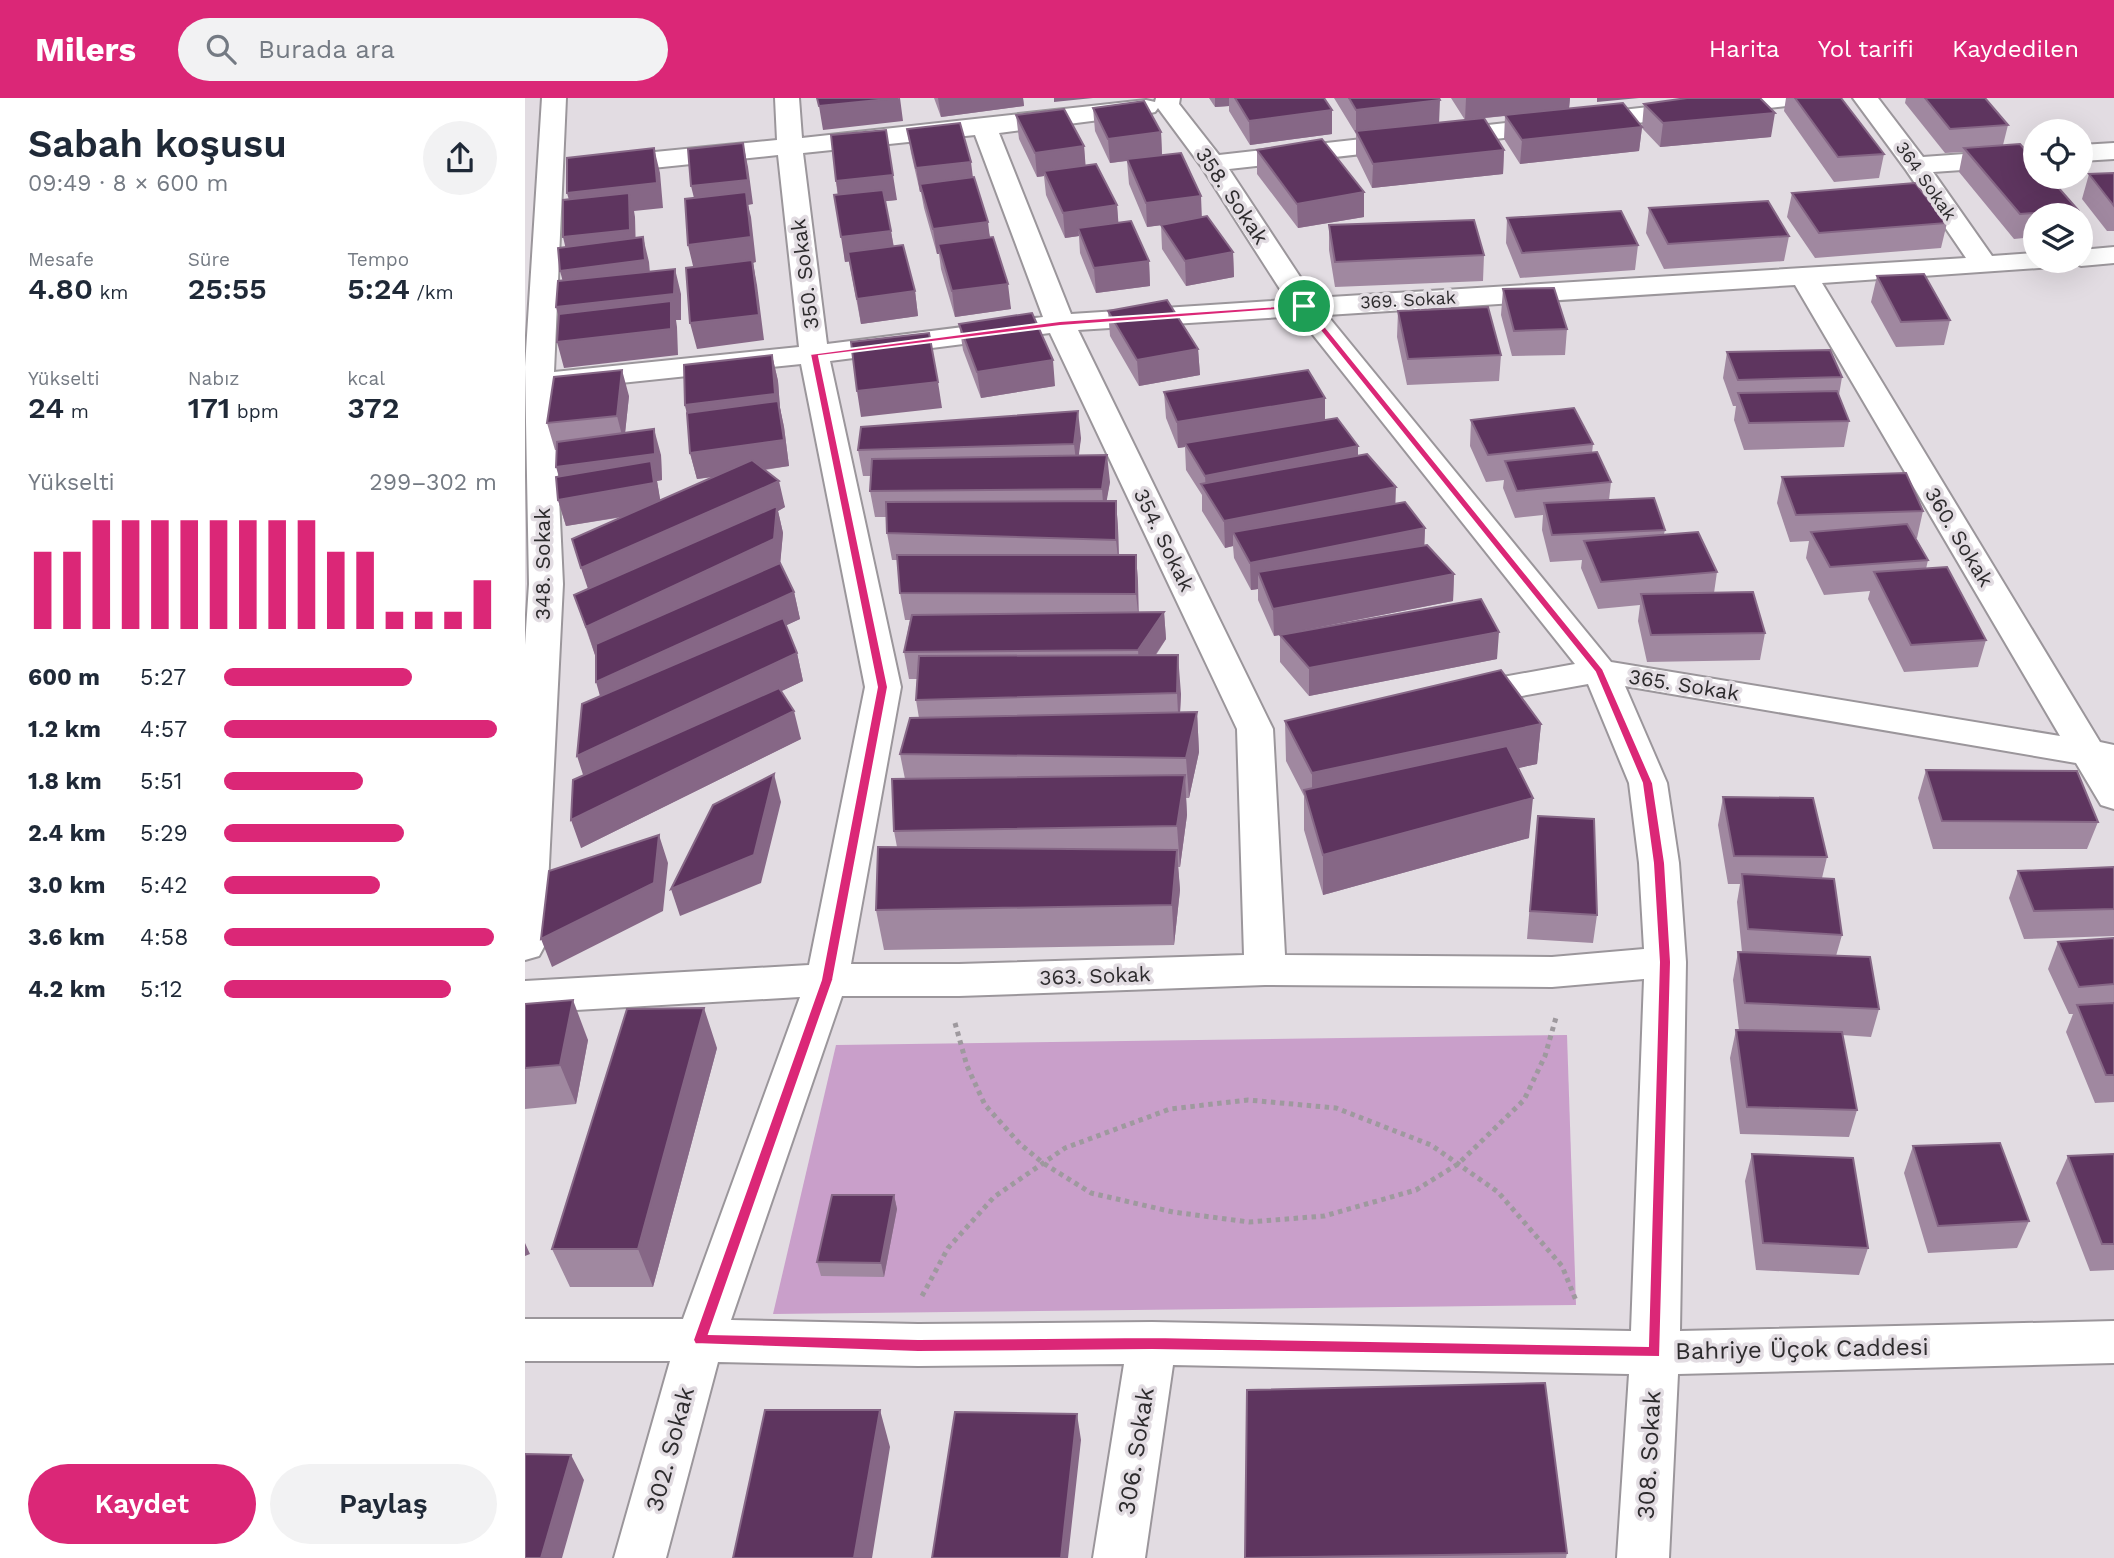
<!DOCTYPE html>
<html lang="tr">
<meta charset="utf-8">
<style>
:root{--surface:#fff;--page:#f2f2f3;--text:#1f2937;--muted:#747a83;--accent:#db2777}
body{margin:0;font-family:"Work Sans",sans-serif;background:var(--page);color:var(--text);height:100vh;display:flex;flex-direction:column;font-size:26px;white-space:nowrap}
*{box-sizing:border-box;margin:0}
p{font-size:23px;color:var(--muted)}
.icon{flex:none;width:38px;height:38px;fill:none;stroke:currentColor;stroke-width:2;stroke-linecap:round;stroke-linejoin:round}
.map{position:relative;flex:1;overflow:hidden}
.side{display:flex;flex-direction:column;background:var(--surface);width:525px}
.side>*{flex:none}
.buttons{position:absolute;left:1498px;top:21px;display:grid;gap:14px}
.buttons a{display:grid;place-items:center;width:70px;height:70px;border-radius:50%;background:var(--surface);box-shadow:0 7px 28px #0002;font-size:35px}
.pin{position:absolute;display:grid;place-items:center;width:60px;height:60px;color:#fff;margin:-30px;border:4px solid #fff;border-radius:50%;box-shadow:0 2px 7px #0007}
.round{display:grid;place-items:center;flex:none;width:74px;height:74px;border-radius:37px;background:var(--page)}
.head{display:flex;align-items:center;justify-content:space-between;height:119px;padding:0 28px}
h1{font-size:38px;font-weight:600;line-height:52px}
.stats{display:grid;grid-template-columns:repeat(3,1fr);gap:10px;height:119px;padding:7px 28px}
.stats div{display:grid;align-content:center}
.stats b{font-size:30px;font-weight:600}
.stats small{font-size:19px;font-weight:400}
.stats p{font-size:19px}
.chart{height:196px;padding:14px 28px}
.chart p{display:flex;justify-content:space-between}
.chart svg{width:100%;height:126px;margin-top:7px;stroke:var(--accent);stroke-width:6}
.primary-button{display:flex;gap:14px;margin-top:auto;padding:14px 28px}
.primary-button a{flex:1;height:80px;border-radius:42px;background:var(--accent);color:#fff;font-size:28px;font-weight:600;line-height:80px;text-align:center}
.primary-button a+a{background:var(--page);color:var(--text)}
ul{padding:0 28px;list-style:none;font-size:23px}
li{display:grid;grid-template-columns:112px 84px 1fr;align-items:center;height:52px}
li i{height:18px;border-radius:9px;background:var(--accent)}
header{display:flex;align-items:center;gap:42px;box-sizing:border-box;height:98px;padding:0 35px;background:var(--accent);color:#fff}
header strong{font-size:33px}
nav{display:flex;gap:38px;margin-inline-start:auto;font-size:24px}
.search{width:490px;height:63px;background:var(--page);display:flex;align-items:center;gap:18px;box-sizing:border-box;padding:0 24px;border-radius:38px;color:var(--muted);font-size:26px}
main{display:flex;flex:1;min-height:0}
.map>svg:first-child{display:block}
.green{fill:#c99fca}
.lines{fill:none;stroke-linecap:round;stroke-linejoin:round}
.minor-casing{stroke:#9b969b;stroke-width:4}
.path{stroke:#9e999e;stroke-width:5;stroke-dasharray:4.5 4.5;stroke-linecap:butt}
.minor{fill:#fff;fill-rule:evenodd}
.wall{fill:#a088a0}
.shaded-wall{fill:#866786}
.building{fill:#5e355f;stroke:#866786;stroke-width:2}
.route{fill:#db2777;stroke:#fff;stroke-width:2;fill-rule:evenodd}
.labels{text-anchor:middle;stroke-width:7;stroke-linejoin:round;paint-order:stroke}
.far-street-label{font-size:18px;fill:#2d2b2d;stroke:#e2dce2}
.street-label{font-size:21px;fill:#2d2b2d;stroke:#e2dce2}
.near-street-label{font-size:24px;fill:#2d2b2d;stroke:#e2dce2}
</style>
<header>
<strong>Milers</strong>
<div class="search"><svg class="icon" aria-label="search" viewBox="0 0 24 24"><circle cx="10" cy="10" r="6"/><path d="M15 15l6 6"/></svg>Burada ara</div>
<nav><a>Harita</a><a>Yol tarifi</a><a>Kaydedilen</a></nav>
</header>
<main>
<section class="side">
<div class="head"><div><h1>Sabah koşusu</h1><p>09:49 · 8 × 600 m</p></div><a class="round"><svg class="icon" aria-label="share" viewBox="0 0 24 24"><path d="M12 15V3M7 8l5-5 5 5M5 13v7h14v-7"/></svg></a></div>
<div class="stats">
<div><p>Mesafe</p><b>4.80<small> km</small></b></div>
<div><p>Süre</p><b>25:55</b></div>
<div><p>Tempo</p><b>5:24<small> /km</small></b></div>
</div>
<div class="stats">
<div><p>Yükselti</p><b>24<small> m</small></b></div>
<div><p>Nabız</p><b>171<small> bpm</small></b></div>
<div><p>kcal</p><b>372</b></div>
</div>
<div class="chart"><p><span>Yükselti</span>299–302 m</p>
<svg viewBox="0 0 160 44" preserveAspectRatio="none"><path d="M5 44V17M15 44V17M25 44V6M35 44V6M45 44V6M55 44V6M65 44V6M75 44V6M85 44V6M95 44V6M105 44V17M115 44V17M125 44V38M135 44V38M145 44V38M155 44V27"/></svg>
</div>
<ul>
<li><b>600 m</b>5:27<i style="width:69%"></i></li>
<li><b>1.2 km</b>4:57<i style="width:100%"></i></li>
<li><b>1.8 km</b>5:51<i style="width:51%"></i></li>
<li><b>2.4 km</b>5:29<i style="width:66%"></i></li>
<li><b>3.0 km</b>5:42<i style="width:57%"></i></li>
<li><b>3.6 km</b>4:58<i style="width:99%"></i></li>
<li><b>4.2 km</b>5:12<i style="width:83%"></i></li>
</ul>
<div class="primary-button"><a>Kaydet</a><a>Paylaş</a></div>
</section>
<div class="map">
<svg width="1589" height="1460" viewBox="0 0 1589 1460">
<rect width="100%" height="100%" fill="#e2dce2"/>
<path class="green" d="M1042,937l9,270 -803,9 63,-269z"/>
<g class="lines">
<g class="minor-casing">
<path id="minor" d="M17,0h24l-12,274 245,-25 -21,-192 -174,18 -9,-3 -4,-5 4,-5 9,-3 173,-17 -2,-42h24l3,40 344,-38 9,2 1,-4h24l-1,6 40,51 510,-57h78l-3,5 -9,2 -566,64 85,129 652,-40 -60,-88 -53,-72h25l45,59 112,-8v16l-102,7 59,84 43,-3v8h22l-4,6 -231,16 278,459 14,3v64l-13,-4 -25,-42 -451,-77 42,97 12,80 7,99 -6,369 434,-10v42l-436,11 -9,184h-52l12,-184 -456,-9 -28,193h-52l31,-194 -206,2 -200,-4 -52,196h-52l56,-197h-145v-42h158l117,-322 -275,16v-32l284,-16 56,-278 -64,-323 -247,26 9,194 -18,361 -6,11 -14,4v-315l4,-61 -4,-217zM633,10l43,58 86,134 -216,14 -72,-181 147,-19 9,-2zM450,37l68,182 -216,27 -24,-191zM1270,187l265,451 -449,-74 -284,-347zM773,218l277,348 -127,23 -5,8 5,8 13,4 127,-23 41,99 10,80 5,86 -92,8 -267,-2 -12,-226 -195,-399zM525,235l187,396 7,226 -285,9h-108l50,-277 -71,-326zM1119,881l-13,352 -479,-9 -234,2 -187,-4 111,-324h117l306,-11 287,2z
M1589,45v16l-33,2v-16z
M1589,149v16l-33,3 -12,-5h12v-11z"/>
</g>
<path class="path" d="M430,925l12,43 18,39 35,39 23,19 48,30 82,19 76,10 75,-6 92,-26 42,-26 66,-64 21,-44 12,-42
M397,1198l26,-48 46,-51 71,-49 105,-39 78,-9 88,8 95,37 67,47 64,74 15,37"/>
<use href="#minor" class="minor"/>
</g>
<path class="wall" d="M409,0h89l1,8 -83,11z
M684,0h115l8,12v24l-82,11 -21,-34v-5l-14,1z
M809,0h105v25l65,27 -1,24 -131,14 -16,-33v-21z
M926,0h119l-1,10 73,19 2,-23 127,33 -111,10 -18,-19 -3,23 -119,13 -16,-25 1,-23 -40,4z
M1261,0h55l43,56 -5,24 -45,4 -50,-71z
M1381,0h79l23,27 -5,20 75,65 -1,5h-42v22l-21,2 -55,-67 4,-20 -18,1 -40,-50z
M568,10l68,24 1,23 39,62 32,35 1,25 -48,9 -24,-37 -1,-24 -14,2 -18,-43 -2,-23 -17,2 -15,-32z
M491,17l68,31 1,19 32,40 1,18 31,38 1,25 -54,7 -16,-40 -1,-17 -14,2 -19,-43 -2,-19 -7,1 -18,-38z
M382,31l66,49 38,131 -56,8 -14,-48 -2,-15h-2l-13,-46 -3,-16h-1l-9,-39z
M732,52l107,67 -66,11 -41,-54z
M1589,75v58h-7l-25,-32 7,-25z
M311,83l61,19 -12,1 9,46 21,44 3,25 -57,8 -12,-63 -4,1z
M1267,95l155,30 -6,25 -126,10 -28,-41z
M1124,110l140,28 -5,25 -120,8 -18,-36z
M982,120l131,27 -3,25 -115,8 -14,-35z
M804,127l155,30 -1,26 -148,6 -6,-37z
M1352,178l73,44 -6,25 -48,2 -25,-45z
M978,191l64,40 -2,26 -53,1 -11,-41z
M583,213l90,38 2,26 -61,11 -29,-50z
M873,213l103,44 -2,26 -92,4 -10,-48z
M434,226l96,62 -74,12 -18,-48z
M1202,254l115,25 -3,18 10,26 -5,26 -100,3 -10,-30 2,-14h-3l-10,-28z
M247,257l6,26 2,27 4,19 5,39 -24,4 20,37 -7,4 5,22 -3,30 14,29 6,27 -14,6 11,28 6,28 -22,10 20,48 -220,109 2,-73 17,-79 -4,-42 -1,1 -21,-60 14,-6 35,-72 -57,9 -8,-26 1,-24 -3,-26h-1l-8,-27 82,-27 -4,37 36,22 1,25 -5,1 3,19 53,-23 -16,2 -7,-26 -3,-38 -2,-10z
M639,294l161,28 33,35 37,49 30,24 -1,18 30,28 -1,27 -163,32 207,26 -188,37 -29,-34v-27l-6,1 -16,-36v-11l-7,1 -17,-32 -1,-12 -8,2 -23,-37v-16l-16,-25 -1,-23 -7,1 -12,-30z
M946,322l122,24 -1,9 19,29 -2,18 56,30 -1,4 53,38 -3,21 51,40 -5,27 -113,2 -9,-41 2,-16 -42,4 -17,-41 1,-8 -32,2 -8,-32 1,-15 -28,3 -12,-30 1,-8 -18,2 -16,-36z
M556,340l-3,18 32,26 -4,19h10l2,27 1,27h17l2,27v30h26l2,27 -10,16 25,39 -1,18h17l2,40 -10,46h-3l1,17 -7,52h-2l2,23 -6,55 -290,5 -8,-40 21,-63 -3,-16 11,-52 -5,-25 19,-36 -3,-18 1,-21h-8l-5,-27 6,-32h-5l-5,-27 -3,-33h-5l-5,-27 -1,-16h-11l-5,-26 1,-15h-8l-5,-26z
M1257,379l141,34 -6,27h-1l12,22 -2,9 60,71 -8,27 -74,5 -36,-73 2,-8 -46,4 -18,-37 3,-17 -19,1 -13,-39z
M760,623l256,3 -4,40 -19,4 11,70 -206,57 -19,-65v-34l-18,-35z
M1401,672l172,52 -11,27h-154l-15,-51z
M1198,699l104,60 -5,21 20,57 -6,21 43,53 -8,28 -29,-2 15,75 -8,27 -109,-3 -10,-76 6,-28h3l-6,-50 5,-28h4l-5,-50 3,-18h-12l-10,-59z
M1010,746l62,71 -4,28 -66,-4z
M1589,769v69l-90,3 -15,-41 9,-27z
M1589,840v164l-19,1 -29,-71 7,-18h-4l-21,-45 10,-27z
M0,906l63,36 -12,64 -51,5z
M192,950l-64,239h-83l-18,-38z
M1388,1048l116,75 -12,27 -89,5 -24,-80z
M1227,1056l116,94 -9,27 -103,-5 -11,-89z
M1589,1056v116l-24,1 -34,-88 12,-27z
M369,1097l3,14 -13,68 -63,-1 -4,-14z
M1042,1455l-1,5h-321z"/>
<path class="shaded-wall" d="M375,0l3,23 -80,9 -4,-24z
M413,0h85l1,8 -83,11z
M529,0h39l-39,4z
M690,0h14v8l-14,1z
M941,0h104l-1,11 -104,11z
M1072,0h42l-42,4z
M915,2l-1,24 -83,7v-21z
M807,12v24l-82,11 -1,-24z
M1250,15l-4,24 -111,10 3,-24z
M1117,29l-3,24 -119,13 2,-24z
M636,34l1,24 -52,7 -2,-24z
M218,45l5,24 5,37 -5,1 3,12 5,45 -3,1 4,22 7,55 -67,9 -7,-26 4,-53 -6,-25 9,-35 -6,-24z
M559,48l2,24 -42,1v5l-7,1 -2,-24z
M129,50l6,25 3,35 -29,3 1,6 1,37 -67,8 -6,-25 11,-19 -7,-25z
M979,52l-1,24 -131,14 1,-24z
M446,64l3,24 -54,-2 1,8h-1l-4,-24z
M368,77l4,25 -57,6 -4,-25z
M839,94v25l-66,11 -1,-24z
M676,98l1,24 -55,7 -1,-24z
M592,107l2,25 -41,-2 1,8 -14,2 -2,-25z
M463,124l3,25 -53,-3 1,10h-2l-4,-25z
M366,133l4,25 -50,6 -4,-25z
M118,139l6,25 2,23 -84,12 -7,-26z
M708,154l1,25 -48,9 -1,-25z
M624,163l1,25 -54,7 -2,-25z
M150,171l6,25v26h-5l1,7 1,28 -114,13 -7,-26 6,-9 -7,-26z
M483,186l3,25 -56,8 -3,-26z
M390,193l3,25 -57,8 -4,-25z
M673,251l2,26 -61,11 -2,-26z
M247,257l6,26 2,27 4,19 5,39 -92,13 -7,-26 1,-22 -6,-26z
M528,262l2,26 -74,12 -4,-26z
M97,272l7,26 -5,47 -7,-27z
M413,284l4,26 -81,9 -4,-26z
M800,300v26l-140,19v4l-7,1 -1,-26z
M553,313l3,27 -4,32 -3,-26z
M129,331l7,26 1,25 -5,1 5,29 -96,16 -8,-26 6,-7 -8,-26z
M833,348v27l-152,19 -1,-16z
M582,357l3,27 -6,34 -2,-27z
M254,383l6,26 -7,4 5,22 -3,33 -185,89 -9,-28 4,-32 -9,-27z
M871,389l-1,27 -162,18v14l-8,2 -1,-27z
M591,403l2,27 1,39 -3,-27z
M900,430l-1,27 -166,17v17l-7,1 -1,-27z
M611,457l2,27 1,39 -3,-27z
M929,476l-1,27 -179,35 -1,-27z
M269,494l6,27 -196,91 -8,-28z
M639,514l2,27 -26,38 -2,-27z
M974,534l-2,27 -188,37v-28z
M272,555l6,28 -217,103 -9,-28z
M653,557l3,39 -2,39 -2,-40z
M269,613l7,28 -220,109 -10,-28z
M672,614l2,40 -10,46 -3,-40z
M1016,626l-4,40 -225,49v-40z
M249,676l7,28 -20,81 -81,33 -9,-27z
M660,677l2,40 -7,52 -3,-41z
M1008,700l-4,40 -206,57v-40z
M134,737l9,28 -5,48 -111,56 -11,-28z
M652,752l3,40 -6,55 -2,-40z
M48,902l15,40 -12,64 -16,-39z
M179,910l13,40 -64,239 -15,-38z
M369,1097l3,14 -13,68 -3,-14z
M0,1145l5,11 -5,2z
M355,1312l10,37 -18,111h-18z
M552,1316l4,26 -13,118h-7z
M46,1357l13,25 -22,78h-21z"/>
<path class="building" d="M292,0h81l-79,8z
M710,0h89l8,12 -83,11z
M824,0h90l1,2 -84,10z
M1162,0h73l15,15 -112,10 -19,-19z
M1270,0h46l43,56 -46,3z
M1400,0h60l23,27 -58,4z
M619,3l17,31 -53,7 -15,-31z
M1098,5l19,24 -120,13 -17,-25z
M539,11l20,37 -49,7 -19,-38z
M959,20l20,32 -131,14 -17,-33z
M435,25l11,39 -55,6 -9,-39z
M361,32l7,45 -57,6 -5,-46z
M797,41l42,53 -67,12 -40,-54z
M218,45l5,37 -57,6 -3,-37z
M1495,46l15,17v16h14l29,33 -58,4 -56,-66z
M129,50l3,35 -90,10v-35z
M656,55l20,43 -55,7 -19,-44z
M571,66l21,41 -54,8 -19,-42z
M1589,75v33l-25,-32z
M449,79l14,45 -55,7 -13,-45z
M1390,85l32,40 -128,10 -27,-40z
M358,92l8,41 -50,6 -7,-42z
M221,94l5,45 -63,8 -3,-46z
M104,95l1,37 -67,7v-37z
M1243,103l21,35 -121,8 -19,-36z
M1096,113l17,34 -116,8 -15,-35z
M682,118l26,36 -48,9 -24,-36z
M949,122l10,35 -149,7 -6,-37z
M606,123l18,40 -55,7 -16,-40z
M118,139l2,23 -85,11 -2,-23z
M468,139l15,47 -56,7 -14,-47z
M378,147l12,46 -58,8 -9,-47z
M227,162l7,55 -69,8 -4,-55z
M150,171l-1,25 -118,13 2,-26z
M1399,176l26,46 -49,2 -24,-46z
M1029,190l13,41 -53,2 -11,-42z
M642,202l31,49 -61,11 -29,-49z
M146,203v28l-114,13 2,-28z
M963,209l13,48 -93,4 -10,-48z
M507,215l21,47 -76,12 -18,-48z
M404,235l9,49 -81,9 -6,-49z
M1305,252l12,27 -104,3 -11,-28z
M247,257l3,39 -90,11 -1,-40z
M97,272l-5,46 -70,7 7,-46z
M783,272l17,28 -148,24 -13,-30z
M1312,293l12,30 -100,2 -11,-30z
M253,303l6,39 -94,13 -3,-40z
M1049,310l19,36 -105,11 -17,-35z
M553,313l-4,33 -216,6 3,-23z
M812,320l21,28 -153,30 -20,-33z
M129,331l1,25 -99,13 1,-25z
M1072,354l14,30 -94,9 -12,-30z
M842,356l29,33 -172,34 -23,-37z
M582,357l-5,34 -232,2 2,-32z
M227,362l27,21 -198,87 -9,-29z
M126,363l3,22 -96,17 -2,-23z
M1381,375l17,38 -127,4 -14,-38z
M1129,400l11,32 -113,5 -8,-32z
M591,403v39l-229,-7 -1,-31z
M880,404l20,26 -175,35 -17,-31z
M252,408l-3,33 -188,88 -12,-32z
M1382,426l21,36 -98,7 -19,-35z
M1173,434l19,40 -116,10 -17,-41z
M902,447l27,29 -181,35 -15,-37z
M372,457h239v39l-236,-1z
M255,465l14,29 -198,90v-38z
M1422,469l39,73 -75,5 -37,-73z
M1228,494l12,41 -114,2 -10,-41z
M956,501l18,33 -190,36 -29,-33z
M639,514l-26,38 -234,2 8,-37z
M258,520l14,35 -220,103 5,-52z
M653,557l-1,38 -261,7 3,-44z
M976,572l40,54 -229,49 -27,-52z
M254,590l15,23 -223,109 2,-40z
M672,614l-11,46 -286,-4 10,-36z
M982,648l26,52 -210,57 -19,-65z
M1401,672l151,1 21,51 -156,-1z
M249,676l-20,81 -83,34 42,-84z
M660,677l-8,51 -283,5 -2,-52z
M1198,699l90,1 14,59 -93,-1z
M1013,718l56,3 3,96 -67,-4z
M134,737l-5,48 -113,56 8,-68z
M353,749l299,3 -5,55 -296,5z
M1589,769v42l-80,2 -16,-40z
M1217,776l92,5 8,56 -94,-6z
M1589,840v46l-35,3 -21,-45z
M1213,854l132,5 9,52 -134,-6z
M48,902l-13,65 -35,3v-64z
M1589,905v72h-8l-29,-70z
M179,910l-66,241h-86l75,-240z
M1211,932l106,2 15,78 -110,-3z
M1475,1045l29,78 -91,5 -25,-80z
M1227,1056l101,4 15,90 -105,-5z
M1589,1056v90h-12l-34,-88z
M307,1097h62l-13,68 -64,-1z
M1020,1285l22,170 -322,5 2,-168z
M240,1312h115l-26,148h-121z
M430,1314l122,2 -16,144h-129z
M0,1356l46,1 -30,103h-16z"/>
<path class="route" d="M782,206l296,365 50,114 12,80 6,99 -11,395 -508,-7 -234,2 -223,-8 -2,-4 128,-360 56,-293 -67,-333 250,-33zM777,210l293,364 47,111 11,80 6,99 -11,384 -496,-9 -234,2 -209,-5 124,-354 55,-293 -69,-331 241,-30z"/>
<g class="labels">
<g class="far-street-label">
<text transform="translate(1401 83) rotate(55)" y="6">364 Sokak</text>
<text transform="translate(883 202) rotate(-3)" y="6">369. Sokak</text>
</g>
<g class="street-label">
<text transform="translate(707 98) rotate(56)" y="7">358. Sokak</text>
<text transform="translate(280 176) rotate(-97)" y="7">350. Sokak</text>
<text transform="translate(1434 439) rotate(59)" y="7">360. Sokak</text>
<text transform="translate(639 442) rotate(64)" y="7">354. Sokak</text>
<text transform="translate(18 466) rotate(-90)" y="7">348. Sokak</text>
<text transform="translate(1159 587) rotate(9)" y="7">365. Sokak</text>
<text transform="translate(570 878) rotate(-2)" y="7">363. Sokak</text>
</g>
<g class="near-street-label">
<text transform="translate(1277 1251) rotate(-1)" y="8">Bahriye Üçok Caddesi</text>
<text transform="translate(145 1351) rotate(-75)" y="8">302. Sokak</text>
<text transform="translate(611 1353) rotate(-81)" y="8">306. Sokak</text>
<text transform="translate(1124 1357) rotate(-87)" y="8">308. Sokak</text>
</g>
</g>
</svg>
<div class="buttons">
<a><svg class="icon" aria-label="locate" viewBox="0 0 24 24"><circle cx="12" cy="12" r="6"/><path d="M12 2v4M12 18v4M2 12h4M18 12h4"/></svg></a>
<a><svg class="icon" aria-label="layers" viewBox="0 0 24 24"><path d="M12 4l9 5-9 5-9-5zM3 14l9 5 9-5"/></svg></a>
</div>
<div class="pin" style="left:779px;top:208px;background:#1e9e55"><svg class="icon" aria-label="arrive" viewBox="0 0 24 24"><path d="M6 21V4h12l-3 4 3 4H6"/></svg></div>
</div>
</main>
